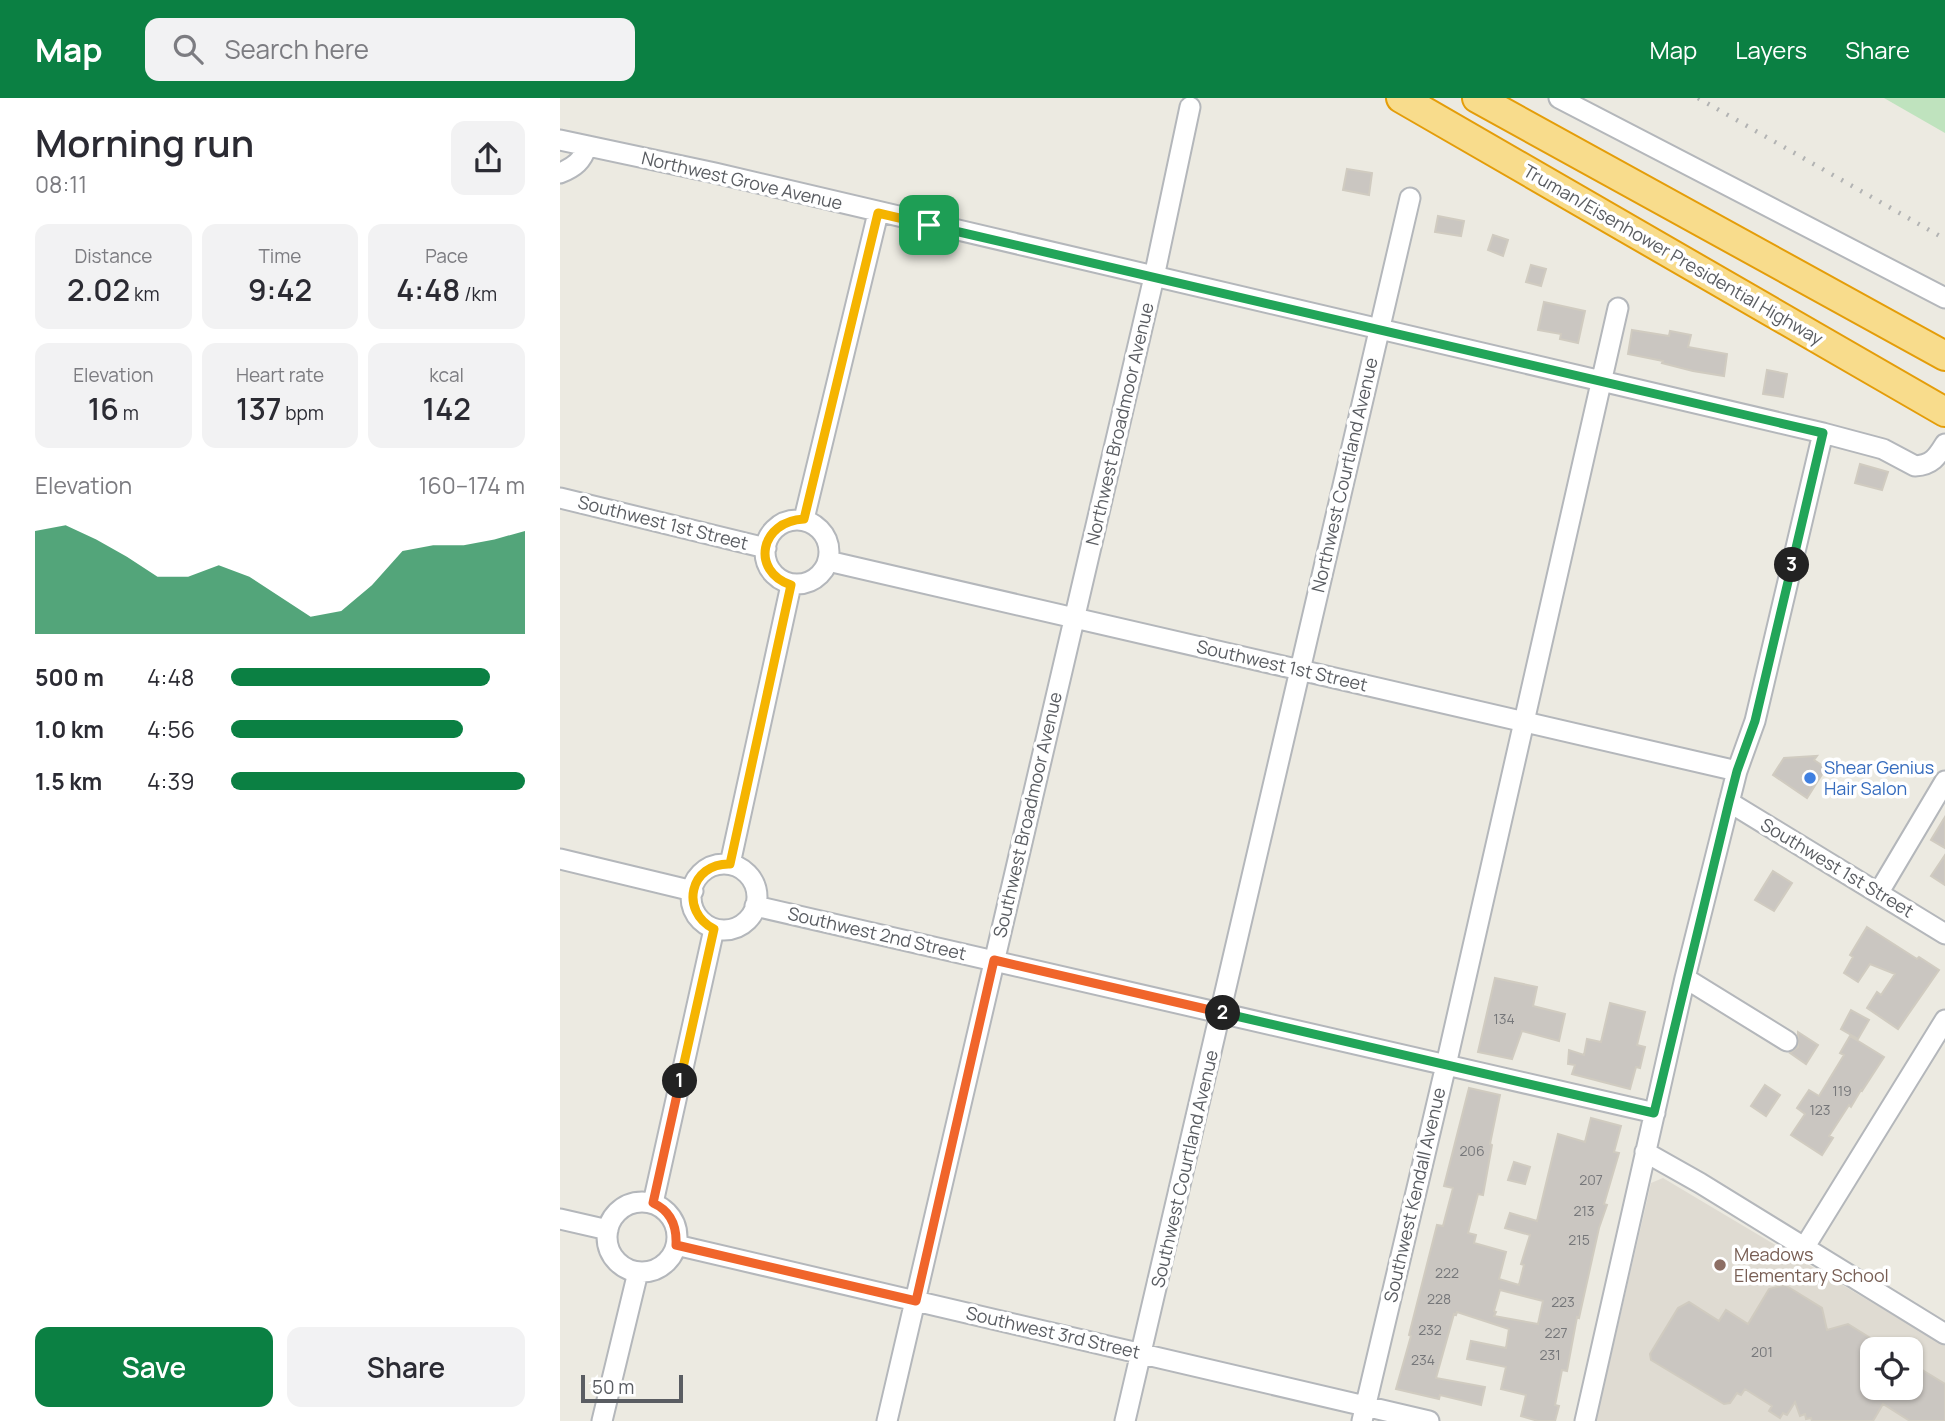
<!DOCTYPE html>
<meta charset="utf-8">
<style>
:root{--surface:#fff;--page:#f2f2f3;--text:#2b2b33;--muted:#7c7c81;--accent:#0b8043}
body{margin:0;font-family:Manrope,sans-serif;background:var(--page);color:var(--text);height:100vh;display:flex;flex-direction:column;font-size:26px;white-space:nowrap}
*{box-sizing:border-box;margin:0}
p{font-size:23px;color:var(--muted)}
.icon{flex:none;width:38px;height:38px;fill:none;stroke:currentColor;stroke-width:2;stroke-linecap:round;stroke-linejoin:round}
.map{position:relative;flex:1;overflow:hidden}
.details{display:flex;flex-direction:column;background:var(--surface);width:560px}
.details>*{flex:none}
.tools{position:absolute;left:1300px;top:1239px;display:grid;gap:14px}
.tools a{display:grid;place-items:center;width:63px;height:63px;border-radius:14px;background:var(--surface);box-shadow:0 2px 5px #0004;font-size:35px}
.scale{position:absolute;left:21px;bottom:18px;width:102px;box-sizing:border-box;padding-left:7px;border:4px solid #5a5d62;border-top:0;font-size:19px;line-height:24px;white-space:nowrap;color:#5a5d62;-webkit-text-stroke:5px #fff;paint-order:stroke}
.pin{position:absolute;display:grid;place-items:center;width:60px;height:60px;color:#fff;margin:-30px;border-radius:14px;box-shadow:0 4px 10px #0006}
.km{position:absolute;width:35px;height:35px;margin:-18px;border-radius:50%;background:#222;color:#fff;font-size:19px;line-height:35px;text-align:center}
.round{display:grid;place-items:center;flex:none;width:74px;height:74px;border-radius:14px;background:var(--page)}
.head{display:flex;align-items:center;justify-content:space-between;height:119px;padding:0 35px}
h1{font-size:38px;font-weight:600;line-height:52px}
.metrics{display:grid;grid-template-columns:repeat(3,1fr);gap:10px;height:119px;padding:7px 35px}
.metrics div{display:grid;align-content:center;border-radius:14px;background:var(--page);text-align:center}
.metrics b{font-size:30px;font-weight:600}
.metrics small{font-size:19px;font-weight:400}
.metrics p{font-size:19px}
.chart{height:196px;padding:14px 35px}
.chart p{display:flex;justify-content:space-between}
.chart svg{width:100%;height:126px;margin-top:7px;fill:var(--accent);opacity:.7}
.cta{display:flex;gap:14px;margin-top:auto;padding:14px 35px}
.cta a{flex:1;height:80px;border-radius:14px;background:var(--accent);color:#fff;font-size:28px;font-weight:600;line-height:80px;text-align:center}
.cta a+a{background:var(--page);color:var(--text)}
ul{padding:0 35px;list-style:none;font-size:23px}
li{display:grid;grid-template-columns:112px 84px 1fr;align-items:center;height:52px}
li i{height:18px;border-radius:9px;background:var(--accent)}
header{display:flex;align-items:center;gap:42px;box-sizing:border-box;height:98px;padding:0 35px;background:var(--accent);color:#fff}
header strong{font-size:33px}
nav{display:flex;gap:38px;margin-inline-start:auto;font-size:24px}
.search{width:490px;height:63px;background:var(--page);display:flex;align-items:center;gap:18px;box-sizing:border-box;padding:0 24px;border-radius:14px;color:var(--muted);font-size:26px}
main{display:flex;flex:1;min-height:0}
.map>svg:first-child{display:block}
.education{fill:#dfdbd2;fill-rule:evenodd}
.green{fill:#bfe3be}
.building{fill:#cac6c1;stroke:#d0cbc0;stroke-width:2;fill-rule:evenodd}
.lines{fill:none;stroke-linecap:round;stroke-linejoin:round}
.minor-casing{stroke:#b4b7bb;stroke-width:23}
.highway-casing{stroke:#e49d09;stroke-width:32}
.minor{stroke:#fff;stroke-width:19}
.highway{stroke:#f8dc8c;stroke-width:28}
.rail{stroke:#b2b3b3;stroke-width:4.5;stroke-dasharray:2 9;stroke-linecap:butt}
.split-1-casing{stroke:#fff;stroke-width:14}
.split-2-casing{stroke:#fff;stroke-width:14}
.split-3-casing{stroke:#fff;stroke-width:14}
.split-4-casing{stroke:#fff;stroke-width:14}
.split-1{stroke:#f5b400;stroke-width:9}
.split-2{stroke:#f0652b;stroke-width:9}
.split-3{stroke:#22a559;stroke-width:9}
.split-4{stroke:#22a559;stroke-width:9}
.shop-dot{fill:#3f7fe0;stroke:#fff;stroke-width:2.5}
.education-dot{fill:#8d6e63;stroke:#fff;stroke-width:2.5}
.labels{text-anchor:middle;stroke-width:7;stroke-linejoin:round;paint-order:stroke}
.number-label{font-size:14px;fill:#76777a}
.street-label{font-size:18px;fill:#5a5d62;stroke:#fff}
.shop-label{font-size:18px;fill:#366cbe;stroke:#fff;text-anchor:start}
.education-label{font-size:18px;fill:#785e54;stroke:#fff;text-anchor:start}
</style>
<header>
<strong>Map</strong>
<div class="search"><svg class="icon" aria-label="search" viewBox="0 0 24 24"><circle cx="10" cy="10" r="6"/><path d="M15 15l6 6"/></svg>Search here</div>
<nav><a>Map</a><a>Layers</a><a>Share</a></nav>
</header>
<main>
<section class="details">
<div class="head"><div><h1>Morning run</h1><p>08:11</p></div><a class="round"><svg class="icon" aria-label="share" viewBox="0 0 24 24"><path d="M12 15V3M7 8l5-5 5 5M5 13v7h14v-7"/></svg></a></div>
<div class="metrics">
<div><p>Distance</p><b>2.02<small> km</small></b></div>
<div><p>Time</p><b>9:42</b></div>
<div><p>Pace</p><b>4:48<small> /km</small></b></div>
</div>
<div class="metrics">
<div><p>Elevation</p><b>16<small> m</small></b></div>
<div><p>Heart rate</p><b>137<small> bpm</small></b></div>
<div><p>kcal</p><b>142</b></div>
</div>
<div class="chart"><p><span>Elevation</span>160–174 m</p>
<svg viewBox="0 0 160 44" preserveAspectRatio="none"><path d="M0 44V8L10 6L20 11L30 17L40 24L50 24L60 20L70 24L80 31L90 38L100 36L110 27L120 15L130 13L140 13L150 11L160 8V44z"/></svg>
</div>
<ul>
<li><b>500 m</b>4:48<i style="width:88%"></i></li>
<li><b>1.0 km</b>4:56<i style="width:79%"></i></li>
<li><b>1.5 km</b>4:39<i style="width:100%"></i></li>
</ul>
<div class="cta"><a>Save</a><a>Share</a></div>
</section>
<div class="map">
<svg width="1385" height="1323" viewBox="0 0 1385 1323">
<rect width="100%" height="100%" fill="#eceae1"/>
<path class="education" d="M1103,1080l282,168v75h-349l55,-238zM1312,1251h39v39h-39z"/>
<path class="green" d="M1324,0h61v35z"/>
<path class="building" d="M787,71l25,4 -3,22 -26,-5z
M878,118l26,5 -3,15 -26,-4z
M933,137l15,5 -5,16 -15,-6z
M971,167l15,4 -5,17 -15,-4z
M984,204l41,9 -7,32 -18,-4 1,-5 -23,-4z
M1072,232l37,6 1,-5 21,4 -3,12 39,7 -3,22 -31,-5 -31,-8 1,-2 -35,-7z
M1207,272l20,4 -4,23 -20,-3z
M1300,366l28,8 -6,18 -27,-7z
M1257,658l-3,4 12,8 -19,30 -34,-23 11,-17z
M1385,719v31l-14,-8z
M1385,757v30l-14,-9z
M1213,773l19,12 -18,28 -19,-11z
M1307,829l50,32 2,-2 20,13 -41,59 -31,-21 10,-16 4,3 14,-21 -25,-10 -12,18 -14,-9 9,-16 -3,-2z
M935,880l42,9 -4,19 32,8 -6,27 -37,-10 -10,28 -34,-7z
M1050,905l35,9 -8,33 8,2 -5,21 -4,-1 -6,22 -58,-15 3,-9 -7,-1 1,-14 15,5 3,-16 14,3z
M1291,912l18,10 -11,19 -17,-10z
M1238,934l20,13 -12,19 -16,-11 8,-6z
M1290,938l34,21 -22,34 -1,-1 -10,17 -2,-2 -20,31 4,2 -11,17 -31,-20 14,-21 -8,-6 12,-18 10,6 25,-41 -4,-2z
M1205,987l15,10 -14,21 -15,-10z
M909,990l31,7 -10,49 2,1 -9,50 -5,-1 -10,39 8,2 -2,8 32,9 -7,27 20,6 5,-20 -3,-1 9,-29 -25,-7 5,-15 27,8 21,-87 27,8 6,-24 30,8 -7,26 5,1 -15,51 3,1 -8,23 -20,90 -2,-1 -10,54 -5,-1 -7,35 4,1 -4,15h-17l-17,-5 5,-21 -25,-6 5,-22 -39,-8 4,-18 35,7 3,-19 -52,-17 -1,3 -2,-1 -18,64 49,9 -4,18 -41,-10 -1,4 -43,-10 15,-53 -2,-1 28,-110 6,1 10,-38 -9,-2zM940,1192l43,11 -5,23 -44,-8 2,-4 -2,-1z
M954,1064l16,5 -5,17 -17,-4z
M1225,1187l37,23 5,22 21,-6 40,25h-16v39h39v-18l8,-2 26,16v37h-35l-27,-17 -10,17h-61l-1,-3 -5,1 -1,-5 -5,2 -5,-14 -8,13 -4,-2 -3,5 -11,-7 3,-5 -27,-17 -4,6 -4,-2 -7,10 -6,1 -73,-44 -1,-6 28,-46 11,-6 30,19 7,-11 22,14 21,-35z"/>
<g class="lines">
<g class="minor-casing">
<path id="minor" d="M999,0l386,200
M0,42l155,33 1108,260 60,16 32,17c17,-1 22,-9 30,-22
M0,75c15,-6 22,-12 27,-27
M0,400l206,50
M244,421l74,-306
M205 454a32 32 0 1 1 64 0a32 32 0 1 1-64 0Z
M268,463l909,210
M1169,704l216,132
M0,761l133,32
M170,766l61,-279
M131 799a33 33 0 1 1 66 0a33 33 0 1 1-66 0Z
M1319,794l66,-111
M195,808l900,207
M1125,880l102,63
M1085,1054l55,31 245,151
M47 1139a35 35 0 1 1 70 0a35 35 0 1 1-70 0Z
M93,1105l61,-274
M0,1121l48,11
M116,1147l753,176
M1244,1150l141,-228
M42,1323l36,-149
M327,1323l267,-1144 36,-170
M565,1323l285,-1223
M802,1323l84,-356 172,-757
M1025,1323l100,-443 52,-207 18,-50 68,-288"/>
</g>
<g class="highway-casing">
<path id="highway" d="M841,0l544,314
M917,0l468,258"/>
</g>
<use href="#minor" class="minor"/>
<use href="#highway" class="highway"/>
<path class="rail" d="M1138,0l247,141"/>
</g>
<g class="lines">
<g class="split-1-casing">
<path id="split-1" d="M120,983l34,-152c-35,-18 -24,-66 16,-65l61,-279c-41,-14 -31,-64 13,-66l74,-306 51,12"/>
</g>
<g class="split-2-casing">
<path id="split-2" d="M120,983l-27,122c18,8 24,23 23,42l240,56 78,-341 229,53"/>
</g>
<g class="split-3-casing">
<path id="split-3" d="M663,915l431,100 75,-311 8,-31 18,-50 37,-156"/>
</g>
<g class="split-4-casing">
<path id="split-4" d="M369,127l894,208 -31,132"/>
</g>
<use href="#split-1" class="split-1"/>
<use href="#split-2" class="split-2"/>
<use href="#split-3" class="split-3"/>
<use href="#split-4" class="split-4"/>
</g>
<circle class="shop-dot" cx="1250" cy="680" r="7"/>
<circle class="education-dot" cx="1160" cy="1167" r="7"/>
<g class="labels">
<g class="number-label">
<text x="944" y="926">134</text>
<text x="1282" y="998">119</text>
<text x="1260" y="1017">123</text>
<text x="912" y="1058">206</text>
<text x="1031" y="1087">207</text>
<text x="1024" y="1118">213</text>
<text x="1019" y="1147">215</text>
<text x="887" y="1180">222</text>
<text x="879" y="1206">228</text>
<text x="1003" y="1209">223</text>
<text x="870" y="1237">232</text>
<text x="996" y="1240">227</text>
<text x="1202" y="1259">201</text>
<text x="990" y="1262">231</text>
<text x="863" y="1267">234</text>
</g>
<g class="street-label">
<text transform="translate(182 83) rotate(13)" y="6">Northwest Grove Avenue</text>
<text transform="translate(1113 157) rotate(30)" y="6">Truman/Eisenhower Presidential Highway</text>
<text transform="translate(560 326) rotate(-77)" y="6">Northwest Broadmoor Avenue</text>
<text transform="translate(785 377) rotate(-77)" y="6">Northwest Courtland Avenue</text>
<text transform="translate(103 425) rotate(14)" y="6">Southwest 1st Street</text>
<text transform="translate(722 568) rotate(13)" y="6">Southwest 1st Street</text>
<text transform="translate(468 717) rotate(-77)" y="6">Southwest Broadmoor Avenue</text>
<text transform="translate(1277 770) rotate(31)" y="6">Southwest 1st Street</text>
<text transform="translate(317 836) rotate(13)" y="6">Southwest 2nd Street</text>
<text transform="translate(625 1071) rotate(-77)" y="6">Southwest Courtland Avenue</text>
<text transform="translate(855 1097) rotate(-77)" y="6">Southwest Kendall Avenue</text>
<text transform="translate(493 1235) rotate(13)" y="6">Southwest 3rd Street</text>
</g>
<g class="shop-label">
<text x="1264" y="676">Shear Genius<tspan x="1264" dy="21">Hair Salon</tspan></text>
</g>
<g class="education-label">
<text x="1174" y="1163">Meadows<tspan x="1174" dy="21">Elementary School</tspan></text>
</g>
</g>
</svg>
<div class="tools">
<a><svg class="icon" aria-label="locate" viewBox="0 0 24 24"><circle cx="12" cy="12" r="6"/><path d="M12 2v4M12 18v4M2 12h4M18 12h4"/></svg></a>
</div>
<div class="scale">50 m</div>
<div class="pin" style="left:369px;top:127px;background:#1e9e55"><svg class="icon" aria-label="arrive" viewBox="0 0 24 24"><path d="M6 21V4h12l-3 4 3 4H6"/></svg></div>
<b class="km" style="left:120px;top:983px">1</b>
<b class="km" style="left:663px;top:915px">2</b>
<b class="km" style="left:1232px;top:467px">3</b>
</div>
</main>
